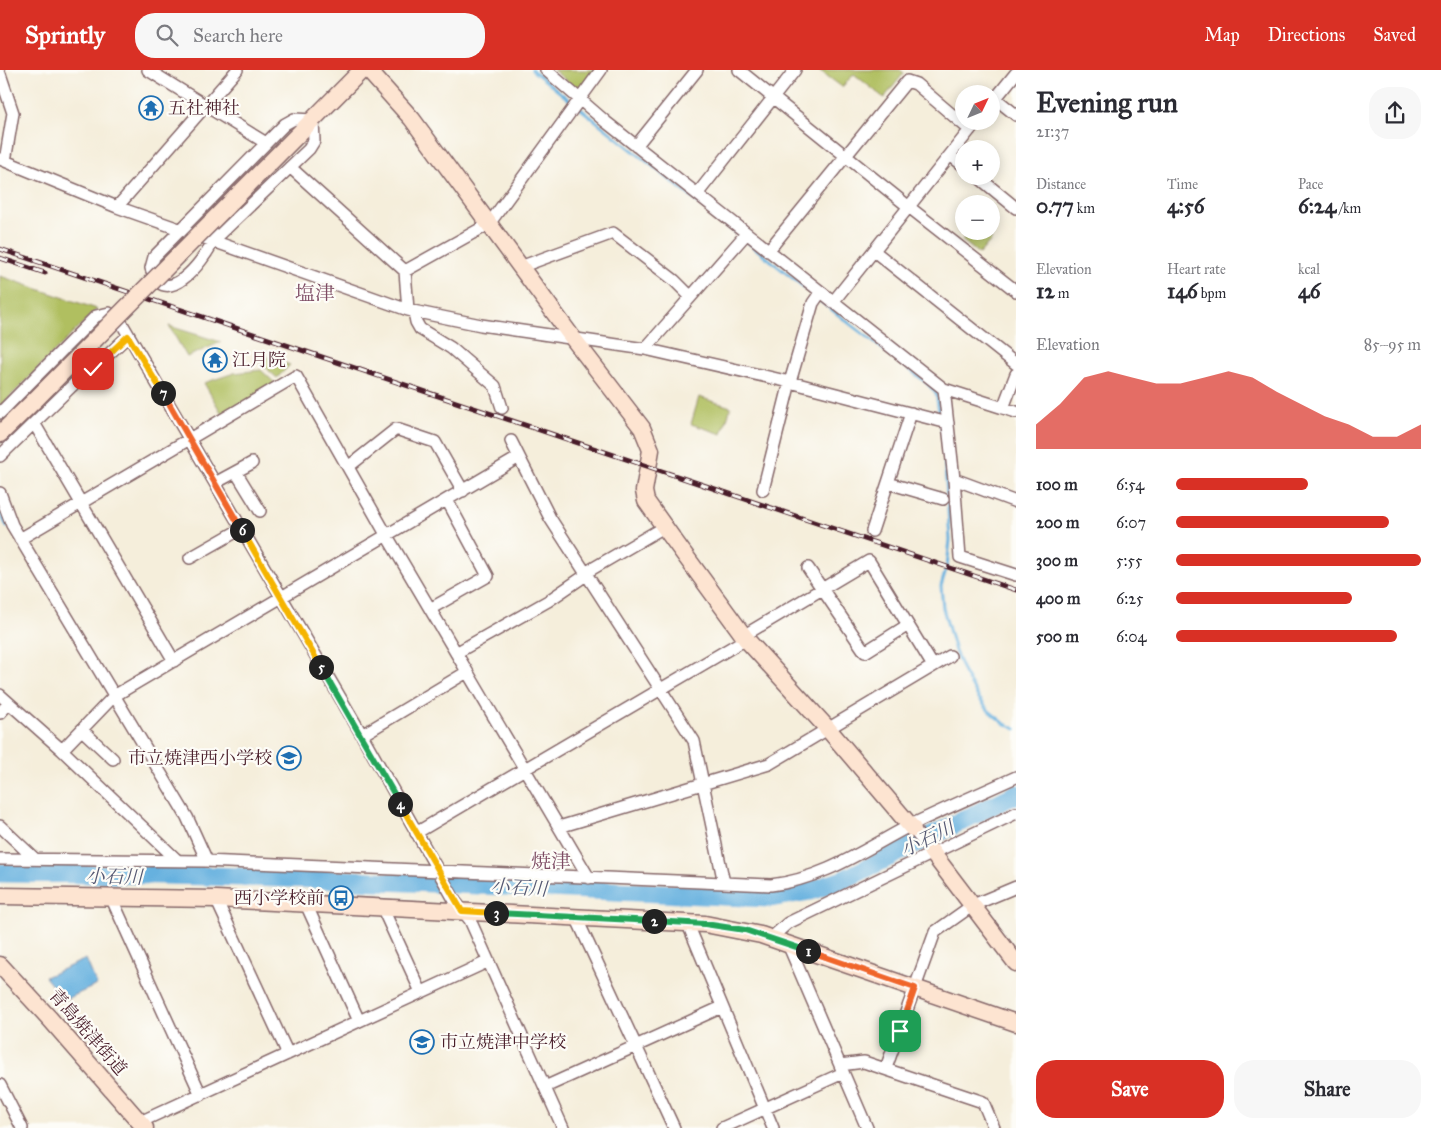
<!DOCTYPE html>
<meta charset="utf-8">
<style>
:root{--surface:#fff;--page:#f7f7f7;--text:#2b2b33;--muted:#7c7c81;--accent:#d93025}
body{margin:0;font-family:"IM FELL Great Primer","Noto Serif JP",serif;background:var(--page);color:var(--text);height:100vh;display:flex;flex-direction:column;font-size:19px;white-space:nowrap}
*{box-sizing:border-box;margin:0}
p{font-size:16px;color:var(--muted)}
.icon{flex:none;width:28px;height:28px;fill:none;stroke:currentColor;stroke-width:2;stroke-linecap:round;stroke-linejoin:round}
.map{position:relative;flex:1;overflow:hidden}
.panel{display:flex;flex-direction:column;background:var(--surface);width:425px}
.panel>*{flex:none}
.needle{width:32px;rotate:47deg}
.tools{position:absolute;left:955px;top:15px;display:grid;gap:10px}
.tools a{display:grid;place-items:center;width:45px;height:45px;border-radius:50%;background:var(--surface);box-shadow:0 2px 12px #0003;font-size:25px}
.pin{position:absolute;display:grid;place-items:center;width:42px;height:42px;color:#fff;margin:-21px;border-radius:10px;box-shadow:0 2px 8px #0006}
.km{position:absolute;width:25px;height:25px;margin:-12px;border-radius:50%;background:#222;color:#fff;font-size:14px;line-height:25px;text-align:center}
.round{display:grid;place-items:center;flex:none;width:52px;height:52px;border-radius:20px;background:var(--page)}
.summary{display:flex;align-items:center;justify-content:space-between;height:85px;padding:0 20px}
h1{font-size:28px;font-weight:700;line-height:38px}
.figures{display:grid;grid-template-columns:repeat(3,1fr);gap:8px;height:85px;padding:5px 20px}
.figures div{display:grid;align-content:center}
.figures b{font-size:21px;font-weight:700}
.figures small{font-size:14px;font-weight:400}
.figures p{font-size:14px}
.chart{height:140px;padding:10px 20px}
.chart p{display:flex;justify-content:space-between}
.chart svg{width:100%;height:90px;margin-top:5px;fill:var(--accent);opacity:.7}
.primary-button{display:flex;gap:10px;margin-top:auto;padding:10px 20px}
.primary-button a{flex:1;height:58px;border-radius:20px;background:var(--accent);color:#fff;font-size:20px;font-weight:700;line-height:58px;text-align:center}
.primary-button a+a{background:var(--page);color:var(--text)}
ul{padding:0 20px;list-style:none;font-size:16px}
li{display:grid;grid-template-columns:80px 60px 1fr;align-items:center;height:38px}
li i{height:12px;border-radius:6px;background:var(--accent)}
header{display:flex;align-items:center;gap:30px;box-sizing:border-box;height:70px;padding:0 25px;background:var(--accent);color:#fff}
header strong{font-size:24px}
nav{display:flex;gap:28px;margin-inline-start:auto;font-size:18px}
.search{width:350px;height:45px;background:var(--page);display:flex;align-items:center;gap:12px;box-sizing:border-box;padding:0 18px;border-radius:20px;color:var(--muted);font-size:19px}
main{display:flex;flex:1;min-height:0}
.map>svg:first-child{display:block}
.green{fill:#b0bf61;stroke:#7d6f46}
.water{fill:#66b1df;stroke:#586885}
.lines{fill:none;stroke-linecap:round;stroke-linejoin:round}
.stream{stroke:#66b1df;stroke-width:3}
.river{stroke:#66b1df;stroke-width:19}
.street-casing{stroke:#866769;stroke-width:14}
.secondary-casing{stroke:#866769;stroke-width:19}
.street{stroke:#fff;stroke-width:11}
.secondary{stroke:#fde4d1;stroke-width:16}
.rail-casing{stroke:#4a1f2b;stroke-width:5}
.rail{stroke:#fdfcf7;stroke-width:3;stroke-dasharray:9;stroke-linecap:butt}
.secondary-bridge-casing{stroke:#866769;stroke-width:19;stroke-linecap:butt}
.secondary-bridge{stroke:#fde4d1;stroke-width:16}
.split-1-casing{stroke:#fff;stroke-width:10}
.split-2-casing{stroke:#fff;stroke-width:10}
.split-3-casing{stroke:#fff;stroke-width:10}
.split-4-casing{stroke:#fff;stroke-width:10}
.split-5-casing{stroke:#fff;stroke-width:10}
.split-6-casing{stroke:#fff;stroke-width:10}
.split-7-casing{stroke:#fff;stroke-width:10}
.split-8-casing{stroke:#fff;stroke-width:10}
.split-1{stroke:#f0652b;stroke-width:6}
.split-2{stroke:#22a559;stroke-width:6}
.split-3{stroke:#22a559;stroke-width:6}
.split-4{stroke:#f5b400;stroke-width:6}
.split-5{stroke:#22a559;stroke-width:6}
.split-6{stroke:#f5b400;stroke-width:6}
.split-7{stroke:#f0652b;stroke-width:6}
.split-8{stroke:#f5b400;stroke-width:6}
.labels{text-anchor:middle;stroke-width:4.5;stroke-linejoin:round;paint-order:stroke}
.poi-label{font-size:18px;fill:#4a1f2b;stroke:#fdfcf7;text-anchor:start}
.street-label{font-size:18px;fill:#4a1f2b;stroke:#fdfcf7}
.water-label{font-size:19px;font-style:italic;fill:#555973;stroke:#fdfcf7}
.quarter-label{font-size:20px;fill:#7d4b63;stroke:#fdfcf7}
</style>
<header>
<strong>Sprintly</strong>
<div class="search"><svg class="icon" aria-label="search" viewBox="0 0 24 24"><circle cx="10" cy="10" r="6"/><path d="M15 15l6 6"/></svg>Search here</div>
<nav><a>Map</a><a>Directions</a><a>Saved</a></nav>
</header>
<main>
<div class="map">
<svg width="1016" height="1058" viewBox="0 0 1016 1058">
<rect width="100%" height="100%" fill="#fdfcf7"/>
<filter id="ink" filterUnits="userSpaceOnUse"><feTurbulence type="fractalNoise" baseFrequency=".02" numOctaves="2"/><feDisplacementMap in="SourceGraphic" scale="10" xChannelSelector="R" yChannelSelector="G"/><feConvolveMatrix kernelMatrix="1 2 1 2 8 2 1 2 1" color-interpolation-filters="sRGB"/></filter>
<filter id="wash" filterUnits="userSpaceOnUse"><feTurbulence type="fractalNoise" baseFrequency=".0096" numOctaves="4" result="noise"/><feDisplacementMap in="SourceGraphic" scale="20" xChannelSelector="R" yChannelSelector="G"/><feGaussianBlur stdDeviation="1.12" result="paint"/><feColorMatrix in="noise" values="0 0 0 0 0 0 0 0 0 0 0 0 0 0 0 0 0 1.4 0 .05"/><feComposite in="paint" operator="in"/></filter>
<g filter="url(#wash)">
<rect width="100%" height="100%" fill="#f5eedb"/>
<path class="green" d="M553,0h43l-14,17 -6,1z
M819,0h81l4,3 -20,25 -30,-24 -12,13z
M970,161h13l9,8 -13,15 -17,-14z
M0,206l97,33 -97,98z
M169,256l52,16 -34,15z
M256,283l34,12 -13,13 -23,-21z
M261,300l15,14 -53,32 -19,-33 30,-10z
M699,327l32,10 -9,27 -31,-10z"/>
<path class="water" d="M86,889l11,26 -33,15 -19,-23z"/>
<g class="lines">
<path class="stream" d="M532,0l283,226
M819,230l108,83 9,10 7,44 7,103 -3,26 -6,20 2,22 12,43 9,22 14,24 11,14 16,13 11,5
M0,441l7,16
M202,795l4,11"/>
<path class="river" d="M0,803c257,1 514,13 770,25l40,-7 33,-11 173,-86"/>
</g>
</g>
<g filter="url(#ink)">
<g class="lines">
<g class="street-casing">
<path id="street" d="M148,0l118,73
M546,0l60,52 338,267 72,23
M739,0l170,137 107,84
M0,4l13,39 -8,48
M996,29l20,16
M991,34l25,-31
M294,49l19,1 1,21 -5,8 -96,92c-9,20 -49,71 -62,27l3,-11 131,-133z
M636,76l61,-76
M950,85l14,11
M0,89l117,48 291,103 73,15 164,24 145,33 158,41
M290,97l115,104 84,-47 112,-154
M977,106l39,32
M698,123l97,-123
M117,137l120,-137
M768,181l139,-170 9,3 54,46
M874,181l142,113
M520,197l93,-34 61,47 16,16
M405,201l3,39
M833,232l144,-181
M414,242l2,10 4,7 31,19 44,38 7,22
M645,279l101,-115
M944,319l10,90 62,23
M1003,338l13,-34
M0,343l96,-97 13,-3 12,9 241,413 93,166 15,19 93,208
M34,353l140,238
M511,371l8,16
M0,386l74,-72 21,-17 33,-31
M348,397l48,-38 39,13 28,49
M236,402l24,39
M954,409l6,78 56,18
M215,413l37,-20
M888,413l55,16
M763,420l27,-108 23,-79 7,-10
M0,423l12,32 175,292 20,44
M872,461l39,-118
M20,469l276,-163 91,160 202,342
M190,488l51,-29
M808,498l57,84 43,-27
M585,503l79,-46
M430,539l58,-33 -41,-76
M743,566l126,-75 64,105
M456,583l92,-52 38,-26
M0,625l62,55 115,110
M0,643l9,-10
M82,660l31,29
M362,665l105,-63
M62,680l52,-54 405,-239 31,61 144,223 30,142
M0,756l35,33
M559,757l210,-63 181,-108
M913,759l18,22
M416,763l330,-194
M0,789l205,2 566,24c53,-6 94,-36 140,-60 35,-17 70,-32 105,-48
M111,827l90,198
M216,829l72,155
M306,834l53,117
M382,837l39,85
M576,847l98,211
M687,852l86,206
M771,868l17,-15 228,-110
M788,874l79,184
M840,995l24,-3 119,40 11,26
M886,998l49,-136 38,-27 43,-18
M0,1015l22,43
M545,1017l177,-80
M140,1052l347,-160
M722,1058l121,-55"/>
</g>
<g class="secondary-casing">
<path id="secondary" d="M368,0l44,49 160,218 70,91 9,22 -7,41 2,10 30,42 70,96 82,90 85,100
M235,128l127,-128
M0,364l37,-36
M931,781l85,112
M0,826l216,3 489,25 56,11 255,88
M0,895l50,54 95,109"/>
</g>
<use href="#street" class="street"/>
<use href="#secondary" class="secondary"/>
<g class="rail-casing">
<path id="rail" d="M0,179l1016,341
M0,188l45,15"/>
</g>
<use href="#rail" class="rail"/>
<g class="secondary-bridge-casing">
<path id="secondary-bridge" d="M37,328l198,-200"/>
</g>
<use href="#secondary-bridge" class="secondary-bridge"/>
</g>
</g>
<g class="lines" filter="url(#ink)">
<g class="split-1-casing">
<path id="split-1" d="M808,881l107,37 -15,43"/>
</g>
<g class="split-2-casing">
<path id="split-2" d="M654,851l51,3 40,6 63,21"/>
</g>
<g class="split-3-casing">
<path id="split-3" d="M496,843l158,8"/>
</g>
<g class="split-4-casing">
<path id="split-4" d="M400,734l62,107 34,2"/>
</g>
<g class="split-5-casing">
<path id="split-5" d="M321,597l79,137"/>
</g>
<g class="split-6-casing">
<path id="split-6" d="M242,460l79,137"/>
</g>
<g class="split-7-casing">
<path id="split-7" d="M163,323l79,137"/>
</g>
<g class="split-8-casing">
<path id="split-8" d="M93,299l35,-33 35,57"/>
</g>
<use href="#split-1" class="split-1"/>
<use href="#split-2" class="split-2"/>
<use href="#split-3" class="split-3"/>
<use href="#split-4" class="split-4"/>
<use href="#split-5" class="split-5"/>
<use href="#split-6" class="split-6"/>
<use href="#split-7" class="split-7"/>
<use href="#split-8" class="split-8"/>
</g>
<defs>
<g id="temple-ring" transform="scale(1.25)"><circle r="9.5" fill="#fdfcf7" stroke="#1f6fb2" stroke-width="1.5"/><path d="M0-6L5-2H3V0L6.5 2.5H4V6H1.5V3h-3V6H-4V2.5H-6.5L-3 0V-2H-5Z" fill="#1f6fb2"/></g>
<g id="school-ring" transform="scale(1.25)"><circle r="9.5" fill="#fdfcf7" stroke="#1f6fb2" stroke-width="1.5"/><path d="M0-5L7-2L0 1L-7-2ZM-4 1L0 2.5L4 1V4Q0 6-4 4Z" fill="#1f6fb2"/></g>
<g id="bus-ring" transform="scale(1.25)"><circle r="9.5" fill="#fdfcf7" stroke="#1f6fb2" stroke-width="1.5"/><path d="M-5-6H5V4H4V6H2V4H-2V6H-4V4H-5ZM-3.5-4V0h7V-4ZM-3.5 1.2v1.5H-2V1.2ZM2 1.2v1.5H3.5V1.2Z" fill="#1f6fb2"/></g>
</defs>
<g fill-rule="evenodd">
<use href="#temple-ring" x="151" y="38"/>
<use href="#temple-ring" x="215" y="290"/>
<use href="#school-ring" x="289" y="688"/>
<use href="#bus-ring" x="341" y="828"/>
<use href="#school-ring" x="422" y="972"/>
</g>
<g class="labels">
<g class="poi-label">
<text x="168" y="44">五社神社</text>
<text x="232" y="296">江月院</text>
<text x="272" y="694" text-anchor="end">市立焼津西小学校</text>
<text x="324" y="834" text-anchor="end">西小学校前</text>
<text x="440" y="978">市立焼津中学校</text>
</g>
<g class="street-label">
<text transform="translate(88 962) rotate(49)" y="6">青島焼津街道</text>
</g>
<g class="water-label">
<text transform="translate(927 768) rotate(-26)" y="7">小石川</text>
<text transform="translate(114 806) rotate(1)" y="7">小石川</text>
<text transform="translate(519 817) rotate(3)" y="7">小石川</text>
</g>
<g class="quarter-label">
<text x="315" y="230">塩津</text>
<text x="551" y="798">焼津</text>
</g>
</g>
</svg>
<div class="tools">
<a><svg class="needle" viewBox="-14 -14 28 28"><path d="M0-13l5 13h-10z" fill="#e53935"/><path d="M0 13l5-13h-10z" fill="#7c7c81"/></svg></a>
<a>+</a>
<a>−</a>
</div>
<div class="pin" style="left:900px;top:961px;background:#1e9e55"><svg class="icon" aria-label="arrive" viewBox="0 0 24 24"><path d="M6 21V4h12l-3 4 3 4H6"/></svg></div>
<div class="pin" style="left:93px;top:299px;background:#d93025"><svg class="icon" aria-label="check" viewBox="0 0 24 24"><path d="M5 12l5 5 9-10"/></svg></div>
<b class="km" style="left:808px;top:881px">1</b>
<b class="km" style="left:654px;top:851px">2</b>
<b class="km" style="left:496px;top:843px">3</b>
<b class="km" style="left:400px;top:734px">4</b>
<b class="km" style="left:321px;top:597px">5</b>
<b class="km" style="left:242px;top:460px">6</b>
<b class="km" style="left:163px;top:323px">7</b>
</div>
<section class="panel">
<div class="summary"><div><h1>Evening run</h1><p>21:37</p></div><a class="round"><svg class="icon" aria-label="share" viewBox="0 0 24 24"><path d="M12 15V3M7 8l5-5 5 5M5 13v7h14v-7"/></svg></a></div>
<div class="figures">
<div><p>Distance</p><b>0.77<small> km</small></b></div>
<div><p>Time</p><b>4:56</b></div>
<div><p>Pace</p><b>6:24<small> /km</small></b></div>
</div>
<div class="figures">
<div><p>Elevation</p><b>12<small> m</small></b></div>
<div><p>Heart rate</p><b>146<small> bpm</small></b></div>
<div><p>kcal</p><b>46</b></div>
</div>
<div class="chart"><p><span>Elevation</span>85–95 m</p>
<svg viewBox="0 0 160 44" preserveAspectRatio="none"><path d="M0 44V32L10 22L20 9L30 6L40 9L50 12L60 12L70 9L80 6L90 9L100 16L110 22L120 28L130 32L140 38L150 38L160 32V44z"/></svg>
</div>
<ul>
<li><b>100 m</b>6:54<i style="width:54%"></i></li>
<li><b>200 m</b>6:07<i style="width:87%"></i></li>
<li><b>300 m</b>5:55<i style="width:100%"></i></li>
<li><b>400 m</b>6:25<i style="width:72%"></i></li>
<li><b>500 m</b>6:04<i style="width:90%"></i></li>
</ul>
<div class="primary-button"><a>Save</a><a>Share</a></div>
</section>
</main>
